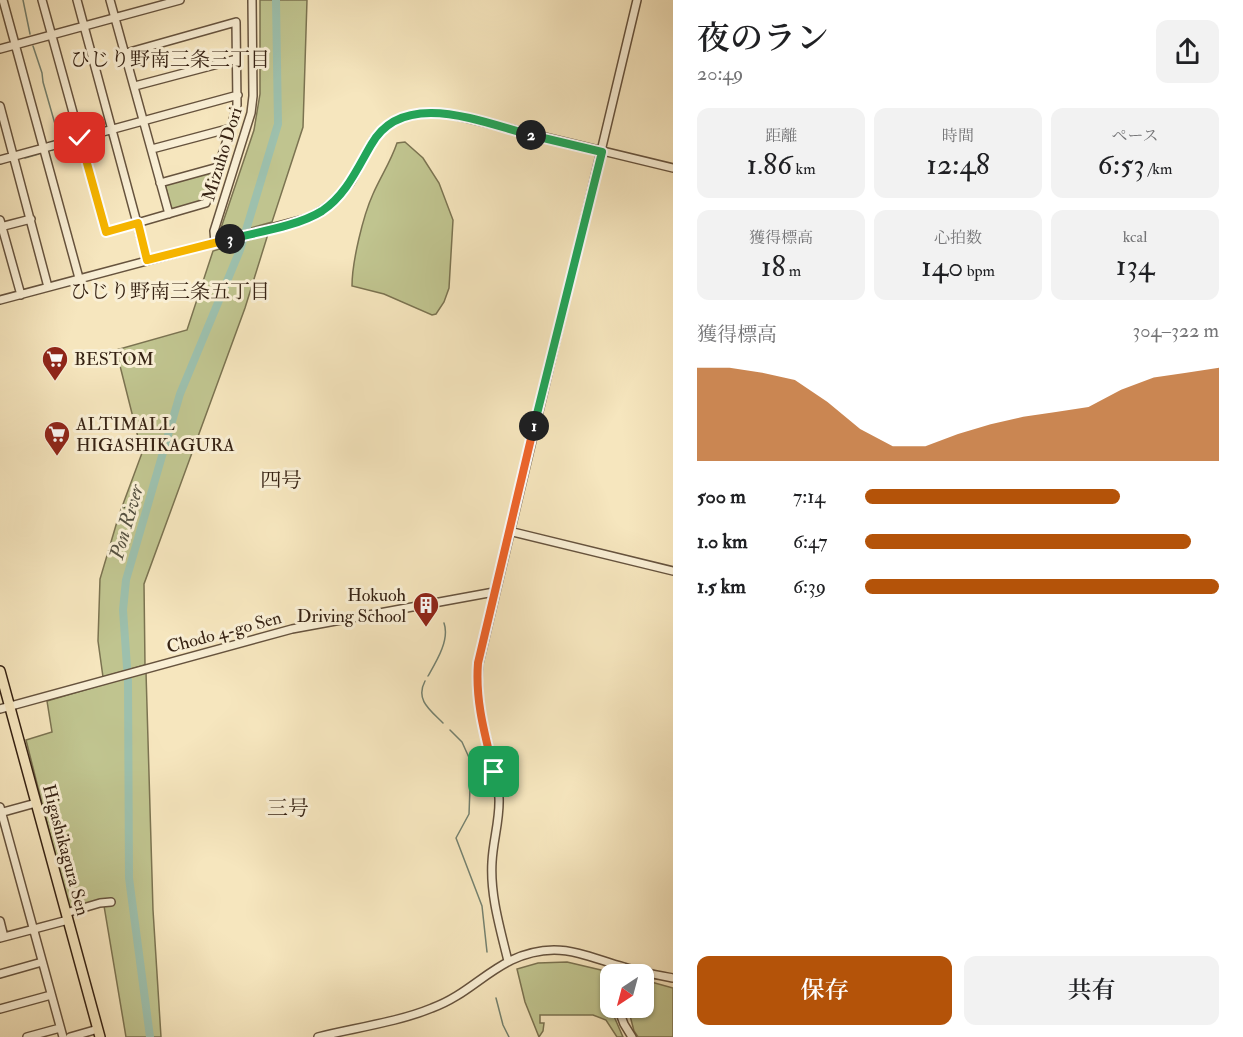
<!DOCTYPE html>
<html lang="ja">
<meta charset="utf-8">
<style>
:root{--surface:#fff;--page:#f2f2f2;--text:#202124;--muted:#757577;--accent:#b45309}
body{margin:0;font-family:"IM FELL Double Pica","Noto Serif JP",serif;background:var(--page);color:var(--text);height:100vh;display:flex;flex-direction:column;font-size:22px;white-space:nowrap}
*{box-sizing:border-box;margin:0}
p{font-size:20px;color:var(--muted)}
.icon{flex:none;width:33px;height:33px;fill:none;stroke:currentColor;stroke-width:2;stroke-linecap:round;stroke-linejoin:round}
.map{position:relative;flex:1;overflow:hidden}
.drawer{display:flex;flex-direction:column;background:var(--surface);width:570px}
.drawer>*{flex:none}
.needle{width:39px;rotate:216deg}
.fabs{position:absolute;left:600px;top:964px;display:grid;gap:12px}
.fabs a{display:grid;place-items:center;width:54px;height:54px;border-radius:12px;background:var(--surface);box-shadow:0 2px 4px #0004;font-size:30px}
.pin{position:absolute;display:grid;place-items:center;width:51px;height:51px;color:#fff;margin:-26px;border-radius:12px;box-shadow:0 3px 9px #0006}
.km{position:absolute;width:30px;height:30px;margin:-15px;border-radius:50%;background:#222;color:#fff;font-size:16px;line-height:30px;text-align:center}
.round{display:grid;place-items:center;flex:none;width:63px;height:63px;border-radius:12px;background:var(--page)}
.head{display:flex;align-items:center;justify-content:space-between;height:102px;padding:0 24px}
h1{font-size:33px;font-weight:600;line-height:45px}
.metrics{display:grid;grid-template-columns:repeat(3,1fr);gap:9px;height:102px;padding:6px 24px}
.metrics div{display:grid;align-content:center;border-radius:12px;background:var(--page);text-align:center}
.metrics b{font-size:30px;font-weight:600}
.metrics small{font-size:16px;font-weight:400}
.metrics p{font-size:16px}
.chart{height:168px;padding:12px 24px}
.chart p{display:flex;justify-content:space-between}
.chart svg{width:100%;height:108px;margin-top:6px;fill:var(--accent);opacity:.7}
.primary-button{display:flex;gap:12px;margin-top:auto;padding:12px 24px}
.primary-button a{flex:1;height:69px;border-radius:12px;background:var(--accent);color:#fff;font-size:24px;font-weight:600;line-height:69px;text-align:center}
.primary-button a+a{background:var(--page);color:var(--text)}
ul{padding:0 24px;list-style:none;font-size:20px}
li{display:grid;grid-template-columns:96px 72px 1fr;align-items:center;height:45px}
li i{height:15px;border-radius:8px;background:var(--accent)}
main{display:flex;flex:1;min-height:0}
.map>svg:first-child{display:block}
.green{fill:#c0c48f;stroke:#7b7351;stroke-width:1.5}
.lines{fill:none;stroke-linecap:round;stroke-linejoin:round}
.stream{stroke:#74816f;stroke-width:1.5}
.river{stroke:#9dc0ad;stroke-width:8}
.minor-casing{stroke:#66533e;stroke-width:10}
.major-casing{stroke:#362213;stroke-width:12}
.minor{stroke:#f9efd5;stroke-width:7}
.major{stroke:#f6e6be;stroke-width:9}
.split-1-casing{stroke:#fff;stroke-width:12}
.split-2-casing{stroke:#fff;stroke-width:12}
.split-3-casing{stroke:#fff;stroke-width:12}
.split-4-casing{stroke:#fff;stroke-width:12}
.split-1{stroke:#f0652b;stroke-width:8}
.split-2{stroke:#22a559;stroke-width:8}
.split-3{stroke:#22a559;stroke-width:8}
.split-4{stroke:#f5b400;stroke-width:8}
.labels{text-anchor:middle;stroke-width:6;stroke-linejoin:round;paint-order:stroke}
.street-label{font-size:18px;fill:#362213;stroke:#f9efd5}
.poi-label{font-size:18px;fill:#362213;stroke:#f9efd5;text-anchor:start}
.neighbourhood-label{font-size:20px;fill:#362213;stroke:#f9efd5}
.water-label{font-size:20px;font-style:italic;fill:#555141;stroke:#f9efd5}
.quarter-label{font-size:21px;fill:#362213;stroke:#f9efd5}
</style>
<main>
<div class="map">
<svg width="673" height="1037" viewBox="0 0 673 1037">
<rect width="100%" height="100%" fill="#f6e6be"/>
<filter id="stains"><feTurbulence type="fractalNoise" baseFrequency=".00333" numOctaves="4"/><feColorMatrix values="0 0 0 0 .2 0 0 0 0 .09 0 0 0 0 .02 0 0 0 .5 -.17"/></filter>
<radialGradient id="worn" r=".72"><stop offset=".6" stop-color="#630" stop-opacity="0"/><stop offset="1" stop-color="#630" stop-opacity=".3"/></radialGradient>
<path class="green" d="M260,0h47l-4,127 -31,95 -54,15 36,-107 6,-36z
M405,142l18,16 16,25 14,37 -4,68 -5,14 -8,12 -4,1 -48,-21 -32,-8c0,-24 11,-70 21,-92 8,-18 18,-33 24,-51z
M209,172l3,3 -10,27 -27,9 -4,-3 -6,-24z
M268,234l-23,74 -101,276 1,81 -42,12 -5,-36 2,-62 19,-64 23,-62 -26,-103 71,-20 26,-79z
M146,672l7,238 8,127h-35l-23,-137 -34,10 -43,-170 26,-8 -5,-31z
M567,962l51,12 -8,1v33h3v6l10,23h-6l-11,-17 -13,-5h-53v8h4l-1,8 -4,6 -14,-35 -8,-33 21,-6z
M644,980l29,8v49h-35l-4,-6 -6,-23h16z"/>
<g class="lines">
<path class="stream" d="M23,0l7,34
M33,46l9,27 1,9 16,56
M52,150l8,-3
M25,158l14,-4
M0,164l4,-1
M428,676c8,-14 22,-36 16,-53
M425,681c-10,19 5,29 18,42
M450,730l12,12 9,20 -2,52 -13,24 26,68 5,46
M496,998l7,27 6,12"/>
<path class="river" d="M150,1037l-21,-159 -1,-197 -5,-71 3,-30 54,-186 60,-144 38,-126 -2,-124"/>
<g class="minor-casing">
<path id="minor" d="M3,0l76,278
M42,0l64,232 100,-29 25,-75 6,-23 -1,-83 -110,31
M77,0l70,260
M110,0l59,214
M0,49l180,-49
M135,86l102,-27
M0,106l48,181
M152,149l79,-21
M0,160l238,-65
M160,183l58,-16
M0,220l21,75
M0,227l31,-8
M215,243l-1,-12 37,-118 2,-17 -1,-96
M0,300l308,-82c16,-8 31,-19 42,-35 9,-14 15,-30 24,-44 21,-29 57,-29 88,-22l211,51
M509,531l164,40
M0,709l292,-80 202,-37
M0,807l63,230
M0,813l36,-10
M66,913l34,-10 11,-1
M0,921l4,16
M0,938l68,-18
M508,961c-8,-33 -18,-66 -16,-99 1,-22 8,-42 7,-64 -1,-13 -5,-27 -8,-40 -8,-33 -16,-61 -12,-95l158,-663
M0,974l42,-12
M618,1008l6,16 8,13
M0,1009l51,-14
M27,1037l33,-9
M70,1037l28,-8
M318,1037c36,-9 80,-15 114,-29 45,-16 67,-57 122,-58 24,0 47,11 70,17 16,5 33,8 49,11"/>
</g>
<g class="major-casing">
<path id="major" d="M0,671l100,366"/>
</g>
<use href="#minor" class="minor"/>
<use href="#major" class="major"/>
</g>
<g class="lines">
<g class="split-1-casing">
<path id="split-1" d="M494,772c-9,-37 -19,-71 -16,-109l56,-237"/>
</g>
<g class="split-2-casing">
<path id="split-2" d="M531,135l71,17 -68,274"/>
</g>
<g class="split-3-casing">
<path id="split-3" d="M230,239c28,-7 68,-13 92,-28 24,-16 35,-42 49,-66 32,-58 112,-22 160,-10"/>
</g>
<g class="split-4-casing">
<path id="split-4" d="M80,138l26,94 32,-9 9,37 83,-21"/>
</g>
<use href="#split-1" class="split-1"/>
<use href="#split-2" class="split-2"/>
<use href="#split-3" class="split-3"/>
<use href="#split-4" class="split-4"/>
</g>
<defs>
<g id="supermarket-pin" transform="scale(1.35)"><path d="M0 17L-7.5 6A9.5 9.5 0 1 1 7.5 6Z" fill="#8f2418" stroke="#f9efd5"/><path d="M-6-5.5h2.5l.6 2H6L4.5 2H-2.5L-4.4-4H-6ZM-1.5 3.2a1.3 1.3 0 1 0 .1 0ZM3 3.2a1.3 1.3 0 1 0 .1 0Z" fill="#fff"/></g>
<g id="building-pin" transform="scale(1.35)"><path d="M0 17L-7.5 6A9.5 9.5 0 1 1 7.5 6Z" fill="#8f2418" stroke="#f9efd5"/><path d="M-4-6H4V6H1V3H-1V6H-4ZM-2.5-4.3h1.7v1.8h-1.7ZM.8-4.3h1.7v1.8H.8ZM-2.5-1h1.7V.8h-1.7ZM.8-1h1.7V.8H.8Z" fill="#fff"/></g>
</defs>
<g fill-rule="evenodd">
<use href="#supermarket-pin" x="55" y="359"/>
<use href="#supermarket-pin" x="57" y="434"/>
<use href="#building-pin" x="426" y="605"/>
</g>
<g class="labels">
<g class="street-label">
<text transform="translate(222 154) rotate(-73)" y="6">Mizuho Dori</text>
<text transform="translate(224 632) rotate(-15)" y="6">Chodo 4-go Sen</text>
<text transform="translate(66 850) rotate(75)" y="6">Higashikagura Sen</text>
</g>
<g class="poi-label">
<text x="74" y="365">BESTOM</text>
<text x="76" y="430">ALTIMALL<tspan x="76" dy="21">HIGASHIKAGURA</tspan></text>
<text x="406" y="601" text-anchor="end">Hokuoh<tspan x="406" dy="21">Driving School</tspan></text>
</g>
<g class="neighbourhood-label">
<text x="170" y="66">ひじり野南三条三丁目</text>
<text x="170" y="298">ひじり野南三条五丁目</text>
</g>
<g class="water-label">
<text transform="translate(126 522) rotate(-74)" y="7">Pon River</text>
</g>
<g class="quarter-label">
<text x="281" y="487">四号</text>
<text x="288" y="815">三号</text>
</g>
</g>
<rect width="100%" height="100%" filter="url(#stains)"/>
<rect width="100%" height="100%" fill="url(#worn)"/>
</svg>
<div class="fabs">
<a><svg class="needle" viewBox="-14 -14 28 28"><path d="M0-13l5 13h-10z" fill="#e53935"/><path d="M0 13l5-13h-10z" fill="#757577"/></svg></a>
</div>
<div class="pin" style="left:494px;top:772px;background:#1e9e55"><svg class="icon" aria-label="arrive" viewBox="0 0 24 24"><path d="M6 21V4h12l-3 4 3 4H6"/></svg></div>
<div class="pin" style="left:80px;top:138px;background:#d93025"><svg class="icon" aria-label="check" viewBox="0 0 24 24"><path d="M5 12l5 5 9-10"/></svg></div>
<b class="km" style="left:534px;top:426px">1</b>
<b class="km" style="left:531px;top:135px">2</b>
<b class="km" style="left:230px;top:239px">3</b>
</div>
<section class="drawer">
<div class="head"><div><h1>夜のラン</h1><p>20:49</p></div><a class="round"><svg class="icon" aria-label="share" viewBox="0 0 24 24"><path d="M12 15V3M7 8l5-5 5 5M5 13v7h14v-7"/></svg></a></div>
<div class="metrics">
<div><p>距離</p><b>1.86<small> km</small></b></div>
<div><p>時間</p><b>12:48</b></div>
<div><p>ペース</p><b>6:53<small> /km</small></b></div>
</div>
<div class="metrics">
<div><p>獲得標高</p><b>18<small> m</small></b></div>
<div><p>心拍数</p><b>140<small> bpm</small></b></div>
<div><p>kcal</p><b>134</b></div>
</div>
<div class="chart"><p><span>獲得標高</span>304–322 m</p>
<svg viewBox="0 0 160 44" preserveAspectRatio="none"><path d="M0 44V6L10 6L20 8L30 11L40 20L50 31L60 38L70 38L80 33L90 29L100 26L110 24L120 22L130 15L140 10L150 8L160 6V44z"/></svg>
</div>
<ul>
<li><b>500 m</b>7:14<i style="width:72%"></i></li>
<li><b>1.0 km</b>6:47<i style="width:92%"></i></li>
<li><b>1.5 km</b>6:39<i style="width:100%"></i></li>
</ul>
<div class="primary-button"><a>保存</a><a>共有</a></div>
</section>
</main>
